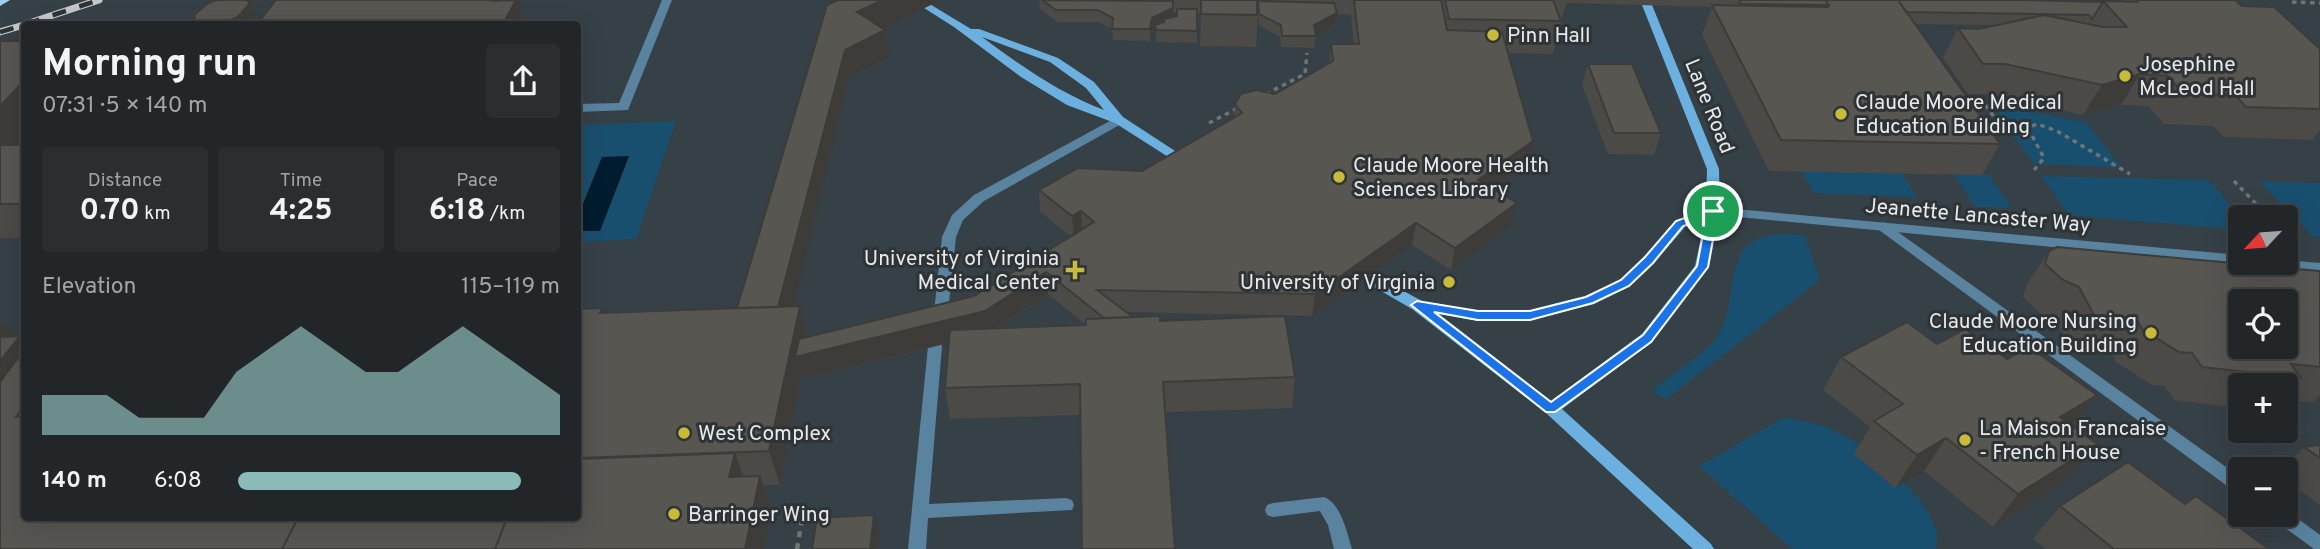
<!DOCTYPE html>
<meta charset="utf-8">
<style>
:root{--surface:#222628;--page:#2a2e30;--text:#f1f3f6;--muted:#a2a5a8;--line:#3f4345;--accent:#8bbbb9}
body{margin:0;font-family:Overpass,sans-serif;background:var(--page);color:var(--text);height:100vh;display:flex;flex-direction:column;font-size:26px;white-space:nowrap}
*{box-sizing:border-box;margin:0}
p{font-size:23px;color:var(--muted)}
.icon{flex:none;width:38px;height:38px;fill:none;stroke:currentColor;stroke-width:2;stroke-linecap:round;stroke-linejoin:round}
.map{position:relative;flex:1;overflow:hidden}
.side{position:absolute;left:21px;top:21px;width:560px;height:500px;display:flex;flex-direction:column;background:var(--surface);border-radius:7px;box-shadow:0 7px 28px #0002,0 0 0 2px var(--line)}
.side>*{flex:none}
.needle{width:46px;rotate:244deg}
.buttons{position:absolute;left:2228px;top:205px;display:grid;gap:14px}
.buttons a{display:grid;place-items:center;width:70px;height:70px;border-radius:7px;background:var(--surface);box-shadow:0 7px 28px #0002,0 0 0 2px var(--line);font-size:35px}
.pin{position:absolute;display:grid;place-items:center;width:60px;height:60px;color:#fff;margin:-30px;border:4px solid #fff;border-radius:50%;box-shadow:0 2px 7px #0007}
.round{display:grid;place-items:center;flex:none;width:74px;height:74px;border-radius:7px;background:var(--page)}
.summary{display:flex;align-items:center;justify-content:space-between;height:119px;padding:0 21px}
h1{font-size:38px;font-weight:700;line-height:52px}
.figures{display:grid;grid-template-columns:repeat(3,1fr);gap:10px;height:119px;padding:7px 21px}
.figures div{display:grid;align-content:center;border-radius:7px;background:var(--page);text-align:center}
.figures b{font-size:30px;font-weight:700}
.figures small{font-size:19px;font-weight:400}
.figures p{font-size:19px}
.chart{height:196px;padding:14px 21px}
.chart p{display:flex;justify-content:space-between}
.chart svg{width:100%;height:126px;margin-top:7px;fill:var(--accent);opacity:.7}
ul{padding:0 21px;list-style:none;font-size:23px}
li{display:grid;grid-template-columns:112px 84px 1fr;align-items:center;height:52px}
li i{height:18px;border-radius:9px;background:var(--accent)}
.map>svg:first-child{display:block}
.built{fill:#364047;fill-rule:evenodd}
.green{fill:#194f6e}
.water{fill:#001c2e}
.lines{fill:none;stroke-linecap:round;stroke-linejoin:round}
.path-far1{stroke:#6f7476;stroke-width:3.5;stroke-dasharray:4.5 4.5;stroke-linecap:butt}
.path{stroke:#6f7476;stroke-width:4.5;stroke-dasharray:6 6;stroke-linecap:butt}
.lane{fill:#59839f;fill-rule:evenodd}
.street{fill:#59839f;fill-rule:evenodd}
.secondary{fill:#6bb0de;fill-rule:evenodd}
.primary{fill:#9cd0f2;fill-rule:evenodd}
.rail-casing{stroke:#c5c8ca;stroke-width:7}
.rail{stroke:#2e3336;stroke-width:4.5;stroke-dasharray:14;stroke-linecap:butt}
.wall{fill:#4b4a46;fill-rule:evenodd}
.shaded-wall{fill:#3d3c39}
.building{fill:#575651;stroke:#3d3c39;stroke-width:2;fill-rule:evenodd}
.route{fill:#1a73e8;stroke:#fff;stroke-width:2;fill-rule:evenodd}
.poi-dot{fill:#c8bb3b;stroke:#2e3336;stroke-width:2.5}
.labels{text-anchor:middle;stroke-width:6;stroke-linejoin:round;paint-order:stroke}
.poi-label{font-size:21px;fill:#e7eaec;stroke:#2e3336;text-anchor:start}
.street-label{font-size:21px;fill:#e7eaec;stroke:#2e3336}
</style>
<div class="map">
<svg width="2320" height="549" viewBox="0 0 2320 549">
<rect width="100%" height="100%" fill="#2e3336"/>
<path class="built" d="M6,0h2314v549h-2320v-545zM24,24h554v494h-554zM2240,217h46v45h-46zM2240,301h46v45h-46zM2240,385h46v45h-46zM2240,469h46v45h-46z"/>
<path class="green" d="M1991,105l95,17 35,45 -87,-3z
M676,121l-40,118 -58,3v-11h22l29,-74h-27l-24,59v-79l5,-12z
M1801,171l100,2 16,24 -103,-4z
M1954,174l35,1 23,33 -37,-1z
M2041,176l168,4 32,37 -1,13 -171,-15z
M2259,181l61,2v54h-7z
M1778,234l27,1 15,45 -155,120 -13,-10c17,-13 57,-39 66,-55 23,-36 0,-96 60,-101z
M1783,418c22,2 42,7 62,18 27,14 106,78 90,113h-143l-93,-83z"/>
<path class="water" d="M629,156l-29,75h-22v-15l24,-59z"/>
<g class="lines">
<path class="path-far1" d="M2292,2l28,1
M1266,94l39,-20 2,-21
M1980,98l27,36
M1209,123l31,-16
M2034,170l10,-12 -16,-30 9,-4 20,7 73,43
M2234,181l23,24"/>
<path class="path" d="M797,549l5,-30"/>
<path class="lane" d="M662,0h10l-44,110 -50,2v-8l41,-1z
M1119,116l6,4 -2,3 -139,78 -21,19 -7,17 -9,85 -2,4h-10l-2,-4 9,-85 10,-22 22,-20z
M1884,222l356,255v16l-6,-2 -355,-261 -2,-3z
M935,341l5,1 2,4 -13,158 137,-6 6,2 2,5 -2,5 -144,8 -2,31h-18l20,-203 2,-4z
M2286,510l34,25v14h-6l-41,-30 -2,-5h15z"/>
<path class="street" d="M1713,207l527,48v7h5l-5,3 -532,-51 -2,-3 2,-3z
M2286,260l34,3v10l-58,-6 -7,-5h31z
M1324,497c17,6 23,36 28,52h-18l-6,-24 -8,-14 -47,6 -6,-2 -2,-5 2,-5 6,-2z"/>
<path class="secondary" d="M1647,2l5,3 67,164 1,42 -11,56 -57,75 -90,67 149,135 3,5h-21l-147,-136 -134,-104 -50,-29 -2,-3 7,-5 5,2 50,27 56,10 52,-1 55,-14 35,-16 24,-23 31,-36 31,-12 1,-40 -65,-164zM1705,219l-10,47 -53,68 -91,67 -112,-87 39,7 52,-1 64,-16 36,-18 24,-23 31,-36z
M928,3l43,26h8l79,29 36,24 29,35 72,47 -6,4 -5,-1 -69,-44 -48,-18 -46,-28 -67,-50 -30,-19v-4zM982,37l68,25 36,26 18,22c-45,-17 -83,-44 -122,-73z"/>
<path class="primary" d="M0,0h10l-10,6z"/>
<g class="rail-casing">
<path id="rail" d="M26,24l73,-24
M0,32l24,-7"/>
</g>
<use href="#rail" class="rail"/>
</g>
<path class="wall" d="M217,0h44l-11,3 7,12 -9,9h-50l-4,-9z
M1039,0h983l104,2 1,-2h108l7,6 78,43v81l-8,10 -88,-3 -11,-11 -49,-2 -16,-18 -27,-1 -38,10 -94,-21h-21l-25,-36 15,-30 20,1 17,-4 -80,-1 85,120 -18,31 -213,-4 -67,-136 10,-28 -146,-4 -13,51 -45,-1 25,88 -5,22 -36,25 25,15 -6,22 -60,45 -39,-25 -100,71 -185,-4 6,5 27,4 135,56 -3,31 -342,11 -5,-31 4,-45 -148,36 -21,106h-17l9,24 -748,9 581,-205 132,-5 90,-303 56,23 7,29 -40,20 -57,229h7l8,30 166,-40 97,-60 -31,-24 -1,-22 103,-19 92,-53 1,-14 40,-10 54,-30 2,-20h23l-3,-29 -15,-1 -1,11 -19,11 -2,12 -33,-1 -1,-10 -21,-12 -1,-12 -2,34 -56,-1 1,-33h-4v30l-41,-1v-14l-4,2 -2,11 -37,-1 -1,-11 -13,-7h-42l-17,-13zM1173,12h4v4l-4,1zM1048,294l38,31 -91,4z
M0,41l19,104h5v93h-24z
M1588,64l73,69 -7,22 -46,-1 -26,-69z
M2049,251l271,20v124l-7,7 -27,-2v-15h-46v23l-66,-8 -9,-14 -13,-1 -36,-23 -4,-8 -41,-4 -15,-30 -15,-6 -18,-17 4,-13z
M1937,344l70,15 90,36 -24,31 24,18 -27,33 -77,50 -69,-56 -29,17 -41,-34 16,-27 -47,-37 18,-33z
M2320,445v60l-34,-25v-11h-3l21,-22z
M2185,504l84,45h-223l-13,-10 27,-33z"/>
<path class="shaded-wall" d="M235,0h26l-11,3 7,12 -9,9h-29z
M494,0h28l-3,6 7,18h-23z
M883,0h58l-79,39 -5,-27z
M1173,8v12l-21,10 -2,11v-12l2,-11z
M1337,13l-2,12 -22,12 1,-12z
M885,30l5,27 -40,20 -65,264 -8,-28 68,-263z
M2140,74l-19,31 -38,10 19,-30z
M24,81v58l-24,27v-60z
M1533,141l-5,22 -55,39 5,-22z
M1517,203l-6,22 -60,45 4,-22z
M1081,211l1,22 -8,5 -2,-22z
M1416,223l-4,22 -100,71 3,-22z
M1046,272l2,22 -60,39 -187,46 -21,106 -11,-34 31,-145 9,34 -3,14z
M4,322l14,16 2,-2 4,5v61l-24,18v-94z
M2097,395l-26,33 -11,-11z
M24,405v21l-8,-9z
M1946,438l-22,33 -29,17 22,-33z
M2097,444l-27,33 -77,50 25,-33z
M735,453l12,33 -18,-9z
M760,476l12,33 -8,40h-19z
M874,515l6,22 -2,12h-8z"/>
<path class="building" d="M217,0h29l4,3 -12,14 -19,7 -23,-2 -2,-7 14,-12z
M276,0h218l-1,1 23,-1 -13,24h-246z
M838,0h45l-26,12 28,18 -40,20 -67,257 -41,1 90,-303z
M1042,0l131,1v7l-21,10 -2,11h-38l1,-11 -15,-8h-42z
M1201,0h56v15l-56,-1z
M1354,0h87l6,30 55,2 31,109 -55,39 39,23 -62,45 -39,-25 -101,71 -218,-4 36,27 -29,1 -58,-46 -61,39 -190,46 4,-18 175,-43 120,-74 -13,-11 -9,5 -33,-26 39,-22 64,3 100,-58 -7,-9 6,-10 16,-4 18,4 58,-33 -2,-17h28z
M1445,0h108l8,21 -112,-2z
M1739,0h86l4,5 -88,-1z
M1825,0h73l102,144 -219,-4 -69,-135 116,2 1,-2z
M1898,0h124l81,2 -11,17 -3,-4 -183,-3z
M2135,0h100l7,6 32,1 46,42v60l-74,-2 -11,-12 -51,-1 -16,-18 -28,-2 -38,11 -97,-21h-22l-25,-36 20,1 66,-14 59,12h24l-24,-26 34,1z
M1258,1l76,2 3,10 -23,12 2,11h-34l-1,-11 -22,-11z
M1177,9h20v22l-41,-1 -1,-5 9,-3v-3l13,-3z
M0,41h24v40l-24,25z
M1588,64h44l29,69h-47z
M1,145h23v59h-24v-57z
M2057,247l263,24v96l-29,-3 10,14 -99,-11 -10,-14 -13,-1 -37,-23 -5,-9 -42,-3 -16,-30 -16,-7 -18,-16 4,-13zM2240,301h46v45h-46z
M800,306l-31,145 -191,7v-149l24,-1 -2,5z
M1160,316v5l125,-5 10,61 -132,5 12,167h-93l-2,-165 -135,4 5,-58 136,-5v-6z
M1907,322l30,22 28,-15 42,30 22,-12 68,48 -37,22 37,27 -79,50 -72,-56 -29,17 -43,-34 29,-17 -62,-47z
M20,336l-20,25v-24z
M24,350v55l-8,12 8,-1v102h274l-16,31h-282v-167z
M2320,445v13l-16,-11z
M735,453l-6,24 31,-1 -15,73h-250l12,-31h71v-59z
M2128,462l57,42 11,-8 73,53h-155l-54,-43z
M874,515l-4,34h-58l5,-31z
M298,518h209l-12,31h-213z"/>
<path class="route" d="M1713,208l5,3 -10,56 -57,75 -96,70h-9l-135,-107 6,-4 61,10h52l56,-14 35,-17 24,-23 31,-36zM1706,218l-9,48 -54,69 -92,67 -117,-90 44,8h52l63,-17 36,-17 24,-23 30,-37z"/>
<g class="poi-dot">
<circle cx="1493" cy="35" r="7"/>
<circle cx="2125" cy="76" r="7"/>
<circle cx="1841" cy="114" r="7"/>
<circle cx="1339" cy="177" r="7"/>
<path d="M1071.5 259.5h7v7h7v7h-7v7h-7v-7h-7v-7h7z"/>
<circle cx="1449" cy="282" r="7"/>
<circle cx="2151" cy="333" r="7"/>
<circle cx="684" cy="433" r="7"/>
<circle cx="1965" cy="440" r="7"/>
<circle cx="674" cy="514" r="7"/>
</g>
<g class="labels">
<g class="poi-label">
<text x="1507" y="42">Pinn Hall</text>
<text x="2139" y="71">Josephine<tspan x="2139" dy="24">McLeod Hall</tspan></text>
<text x="1855" y="109">Claude Moore Medical<tspan x="1855" dy="24">Education Building</tspan></text>
<text x="1353" y="172">Claude Moore Health<tspan x="1353" dy="24">Sciences Library</tspan></text>
<text x="1059" y="265" text-anchor="end">University of Virginia<tspan x="1059" dy="24">Medical Center</tspan></text>
<text x="1435" y="289" text-anchor="end">University of Virginia</text>
<text x="2137" y="328" text-anchor="end">Claude Moore Nursing<tspan x="2137" dy="24">Education Building</tspan></text>
<text x="1979" y="435">La Maison Francaise<tspan x="1979" dy="24">- French House</tspan></text>
<text x="698" y="440">West Complex</text>
<text x="688" y="521">Barringer Wing</text>
</g>
<g class="street-label">
<text transform="translate(1710 106) rotate(68)" y="7">Lane Road</text>
<text transform="translate(1978 215) rotate(5)" y="7">Jeanette Lancaster Way</text>
</g>
</g>
</svg>
<div class="buttons">
<a><svg class="needle" viewBox="-14 -14 28 28"><path d="M0-13l5 13h-10z" fill="#e53935"/><path d="M0 13l5-13h-10z" fill="#a2a5a8"/></svg></a>
<a><svg class="icon" aria-label="locate" viewBox="0 0 24 24"><circle cx="12" cy="12" r="6"/><path d="M12 2v4M12 18v4M2 12h4M18 12h4"/></svg></a>
<a>+</a>
<a>−</a>
</div>
<div class="pin" style="left:1713px;top:211px;background:#1e9e55"><svg class="icon" aria-label="arrive" viewBox="0 0 24 24"><path d="M6 21V4h12l-3 4 3 4H6"/></svg></div>
<section class="side">
<div class="summary"><div><h1>Morning run</h1><p>07:31 · 5 × 140 m</p></div><a class="round"><svg class="icon" aria-label="share" viewBox="0 0 24 24"><path d="M12 15V3M7 8l5-5 5 5M5 13v7h14v-7"/></svg></a></div>
<div class="figures">
<div><p>Distance</p><b>0.70<small> km</small></b></div>
<div><p>Time</p><b>4:25</b></div>
<div><p>Pace</p><b>6:18<small> /km</small></b></div>
</div>
<div class="chart"><p><span>Elevation</span>115–119 m</p>
<svg viewBox="0 0 160 44" preserveAspectRatio="none"><path d="M0 44V30L10 30L20 30L30 38L40 38L50 38L60 22L70 14L80 6L90 14L100 22L110 22L120 14L130 6L140 14L150 22L160 30V44z"/></svg>
</div>
<ul>
<li><b>140 m</b>6:08<i style="width:88%"></i></li>
</ul>
</section>
</div>
